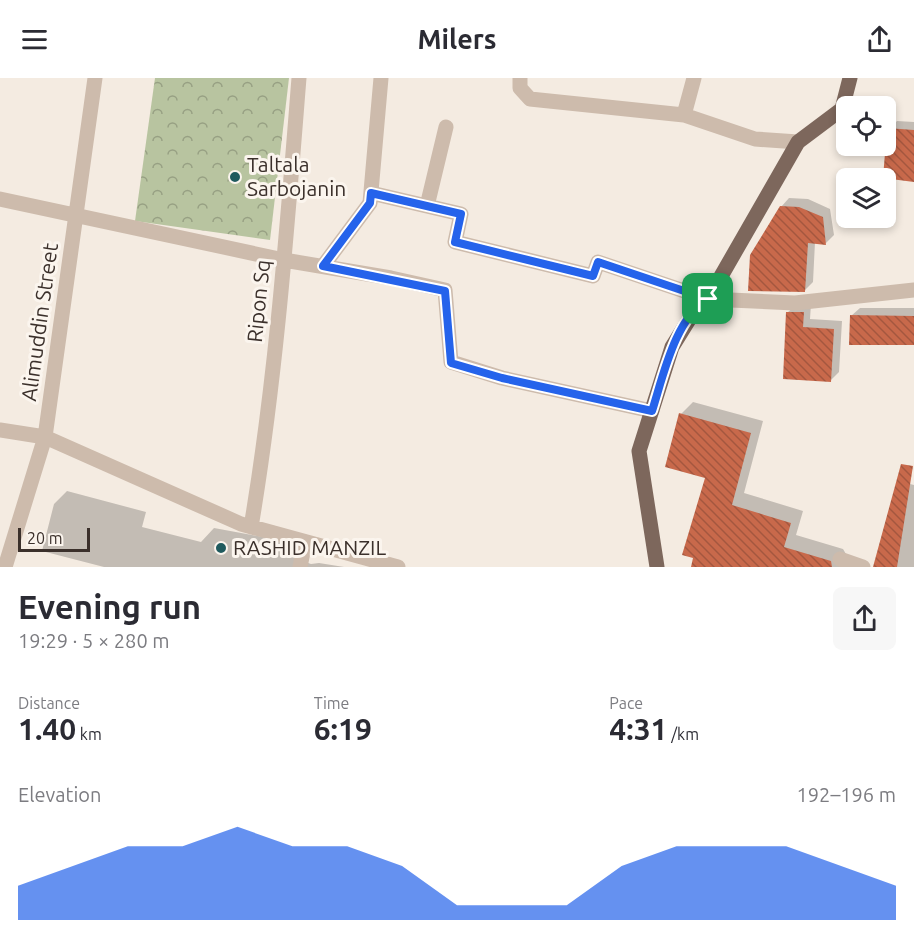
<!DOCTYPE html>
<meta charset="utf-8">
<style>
:root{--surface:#fff;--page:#f7f7f7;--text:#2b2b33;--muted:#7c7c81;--accent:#2563eb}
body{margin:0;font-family:Ubuntu,sans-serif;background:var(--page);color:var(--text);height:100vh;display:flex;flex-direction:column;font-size:22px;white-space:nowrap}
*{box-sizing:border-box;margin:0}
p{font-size:20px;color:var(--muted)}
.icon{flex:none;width:33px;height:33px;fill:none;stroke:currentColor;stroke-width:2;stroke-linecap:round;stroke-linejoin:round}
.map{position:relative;height:489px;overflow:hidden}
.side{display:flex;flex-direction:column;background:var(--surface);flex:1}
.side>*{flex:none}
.fabs{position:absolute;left:836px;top:18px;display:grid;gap:12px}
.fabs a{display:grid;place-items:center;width:60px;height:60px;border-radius:9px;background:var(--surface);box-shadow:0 3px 9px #0003;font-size:30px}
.scale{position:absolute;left:18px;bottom:15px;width:72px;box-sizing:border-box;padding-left:6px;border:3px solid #3b302b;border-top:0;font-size:16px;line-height:21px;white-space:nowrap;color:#3b302b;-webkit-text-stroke:4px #fbf5ee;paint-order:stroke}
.pin{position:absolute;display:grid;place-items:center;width:51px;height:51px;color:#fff;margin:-26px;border-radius:12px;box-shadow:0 3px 9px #0006}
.round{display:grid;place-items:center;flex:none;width:63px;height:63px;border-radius:9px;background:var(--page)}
.overview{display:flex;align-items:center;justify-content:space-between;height:102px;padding:0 18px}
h1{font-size:33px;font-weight:700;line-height:45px}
.figures{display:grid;grid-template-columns:repeat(3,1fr);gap:9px;height:102px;padding:6px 18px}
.figures div{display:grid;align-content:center}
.figures b{font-size:30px;font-weight:700}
.figures small{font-size:16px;font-weight:400}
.figures p{font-size:16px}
.chart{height:168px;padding:12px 18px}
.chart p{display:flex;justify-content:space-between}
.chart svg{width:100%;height:108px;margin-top:6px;fill:var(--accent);opacity:.7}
header{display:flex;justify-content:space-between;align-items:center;height:78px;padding:0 18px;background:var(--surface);font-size:27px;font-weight:700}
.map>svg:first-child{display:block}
.park{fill:url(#park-crowns)}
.shadow{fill:#0003}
.building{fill:url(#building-back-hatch)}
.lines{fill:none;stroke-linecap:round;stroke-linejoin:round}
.minor{stroke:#cdbbac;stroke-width:15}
.major{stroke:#7d675c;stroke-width:15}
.route-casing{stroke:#fff;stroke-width:12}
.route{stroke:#2563eb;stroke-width:8}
.poi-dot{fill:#1f5a5e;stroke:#fbf5ee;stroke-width:2}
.labels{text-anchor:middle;stroke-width:6;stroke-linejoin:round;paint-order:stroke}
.poi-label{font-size:21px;fill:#3b302b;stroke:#fbf5ee;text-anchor:start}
.street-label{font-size:21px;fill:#3b302b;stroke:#fbf5ee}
</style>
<header><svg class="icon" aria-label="menu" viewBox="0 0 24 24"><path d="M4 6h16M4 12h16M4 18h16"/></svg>Milers<svg class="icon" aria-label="share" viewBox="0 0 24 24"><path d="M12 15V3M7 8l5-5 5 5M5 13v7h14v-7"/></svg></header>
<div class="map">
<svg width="914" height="489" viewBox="0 0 914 489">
<defs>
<pattern id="park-crowns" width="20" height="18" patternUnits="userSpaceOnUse" patternTransform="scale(1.5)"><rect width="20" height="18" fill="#b8c4a0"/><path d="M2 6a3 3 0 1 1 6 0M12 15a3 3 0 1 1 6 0" fill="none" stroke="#97a083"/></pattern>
<pattern id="building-back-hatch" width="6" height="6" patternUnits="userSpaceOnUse" patternTransform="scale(1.5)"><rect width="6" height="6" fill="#c8694b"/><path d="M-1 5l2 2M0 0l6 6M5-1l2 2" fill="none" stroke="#a4573f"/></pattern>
</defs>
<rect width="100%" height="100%" fill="#f4ebe1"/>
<path class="park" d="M155,0h134l-19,162 -135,-19z"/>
<path class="shadow" d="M897,43l17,1v58l-25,-51z
M789,120l19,1 22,10 4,26 -8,8 -11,-1 -2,40 -9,9 -23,-84z
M811,226l-1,15 32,2 -3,51 -8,8 -44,-67 9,-8z
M860,230h54v35l-63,-27z
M693,324l70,19 -19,72 59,18 -7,24 47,14 3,5 -4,13h-150l15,-90 -26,-63z
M906,405l8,2v82h-40z
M67,413l79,21 -4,15 59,15 13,-14 87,16 -4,15 14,5 8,-1 25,4h-240l-62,-16 12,-47z"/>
<path class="building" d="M887,50l27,2v52l-31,-4z
M780,128l19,1 24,10 3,28 -18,-2 -3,49 -57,-1 2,-36z
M786,234h18l-1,15 31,2 -3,53 -48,-3z
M850,237l64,1v29h-65z
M679,335l72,20 -19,72 59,18 -7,24 47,14 1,6h-141l2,-9 -11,-3 23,-77 -40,-11z
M901,386l12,2 -16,101h-24z"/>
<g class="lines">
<path class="minor" d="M520,0v10l10,11 154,16 71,24 43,3
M684,37l10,-37
M371,115l90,21 -6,28 138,34 5,-14 110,37 87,4 119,-13
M0,121l284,61 107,18 54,12 6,72 51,16 150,33
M427,128l19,-79
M323,188l47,-63 11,-125
M0,352l45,7 196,87 157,43
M251,449c25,-148 36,-299 48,-449
M840,481l23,8
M5,489l40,-130 50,-359
M300,489l5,-25"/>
<path class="major" d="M657,489l-18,-116 33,-104 26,-42 10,-6 90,-157 44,-33 8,-31"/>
</g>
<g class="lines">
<g class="route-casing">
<path id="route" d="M371,115l90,21 -6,28 138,34 5,-14 110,37c-33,19 -45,78 -56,112l-150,-33 -51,-15 -6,-72 -122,-25 47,-63z"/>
</g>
<use href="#route" class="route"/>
</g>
<g class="poi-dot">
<circle cx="235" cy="99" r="6"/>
<circle cx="221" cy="470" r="6"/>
</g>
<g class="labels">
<g class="poi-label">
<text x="247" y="94">Taltala<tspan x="247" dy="24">Sarbojanin</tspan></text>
<text x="233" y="477">RASHID MANZIL</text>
</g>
<g class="street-label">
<text transform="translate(259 223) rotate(-84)" y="7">Ripon Sq</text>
<text transform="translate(40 244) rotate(-82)" y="7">Alimuddin Street</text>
</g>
</g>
</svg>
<div class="fabs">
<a><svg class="icon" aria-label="locate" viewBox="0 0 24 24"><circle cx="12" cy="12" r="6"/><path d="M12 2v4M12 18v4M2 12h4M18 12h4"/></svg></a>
<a><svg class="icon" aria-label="layers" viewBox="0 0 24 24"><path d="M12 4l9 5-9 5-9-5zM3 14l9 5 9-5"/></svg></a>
</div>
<div class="scale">20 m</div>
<div class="pin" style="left:708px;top:221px;background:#1e9e55"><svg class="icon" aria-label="arrive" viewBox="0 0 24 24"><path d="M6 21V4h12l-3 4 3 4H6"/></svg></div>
</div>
<section class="side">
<div class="overview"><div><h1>Evening run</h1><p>19:29 · 5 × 280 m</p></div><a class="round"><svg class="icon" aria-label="share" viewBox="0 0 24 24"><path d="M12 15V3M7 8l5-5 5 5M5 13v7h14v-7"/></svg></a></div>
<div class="figures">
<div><p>Distance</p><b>1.40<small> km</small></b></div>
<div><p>Time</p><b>6:19</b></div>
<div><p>Pace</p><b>4:31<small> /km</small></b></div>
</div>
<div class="chart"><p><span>Elevation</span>192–196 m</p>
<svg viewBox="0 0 160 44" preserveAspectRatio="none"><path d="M0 44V30L10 22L20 14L30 14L40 6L50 14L60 14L70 22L80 38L90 38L100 38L110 22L120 14L130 14L140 14L150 22L160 30V44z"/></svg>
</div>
</section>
